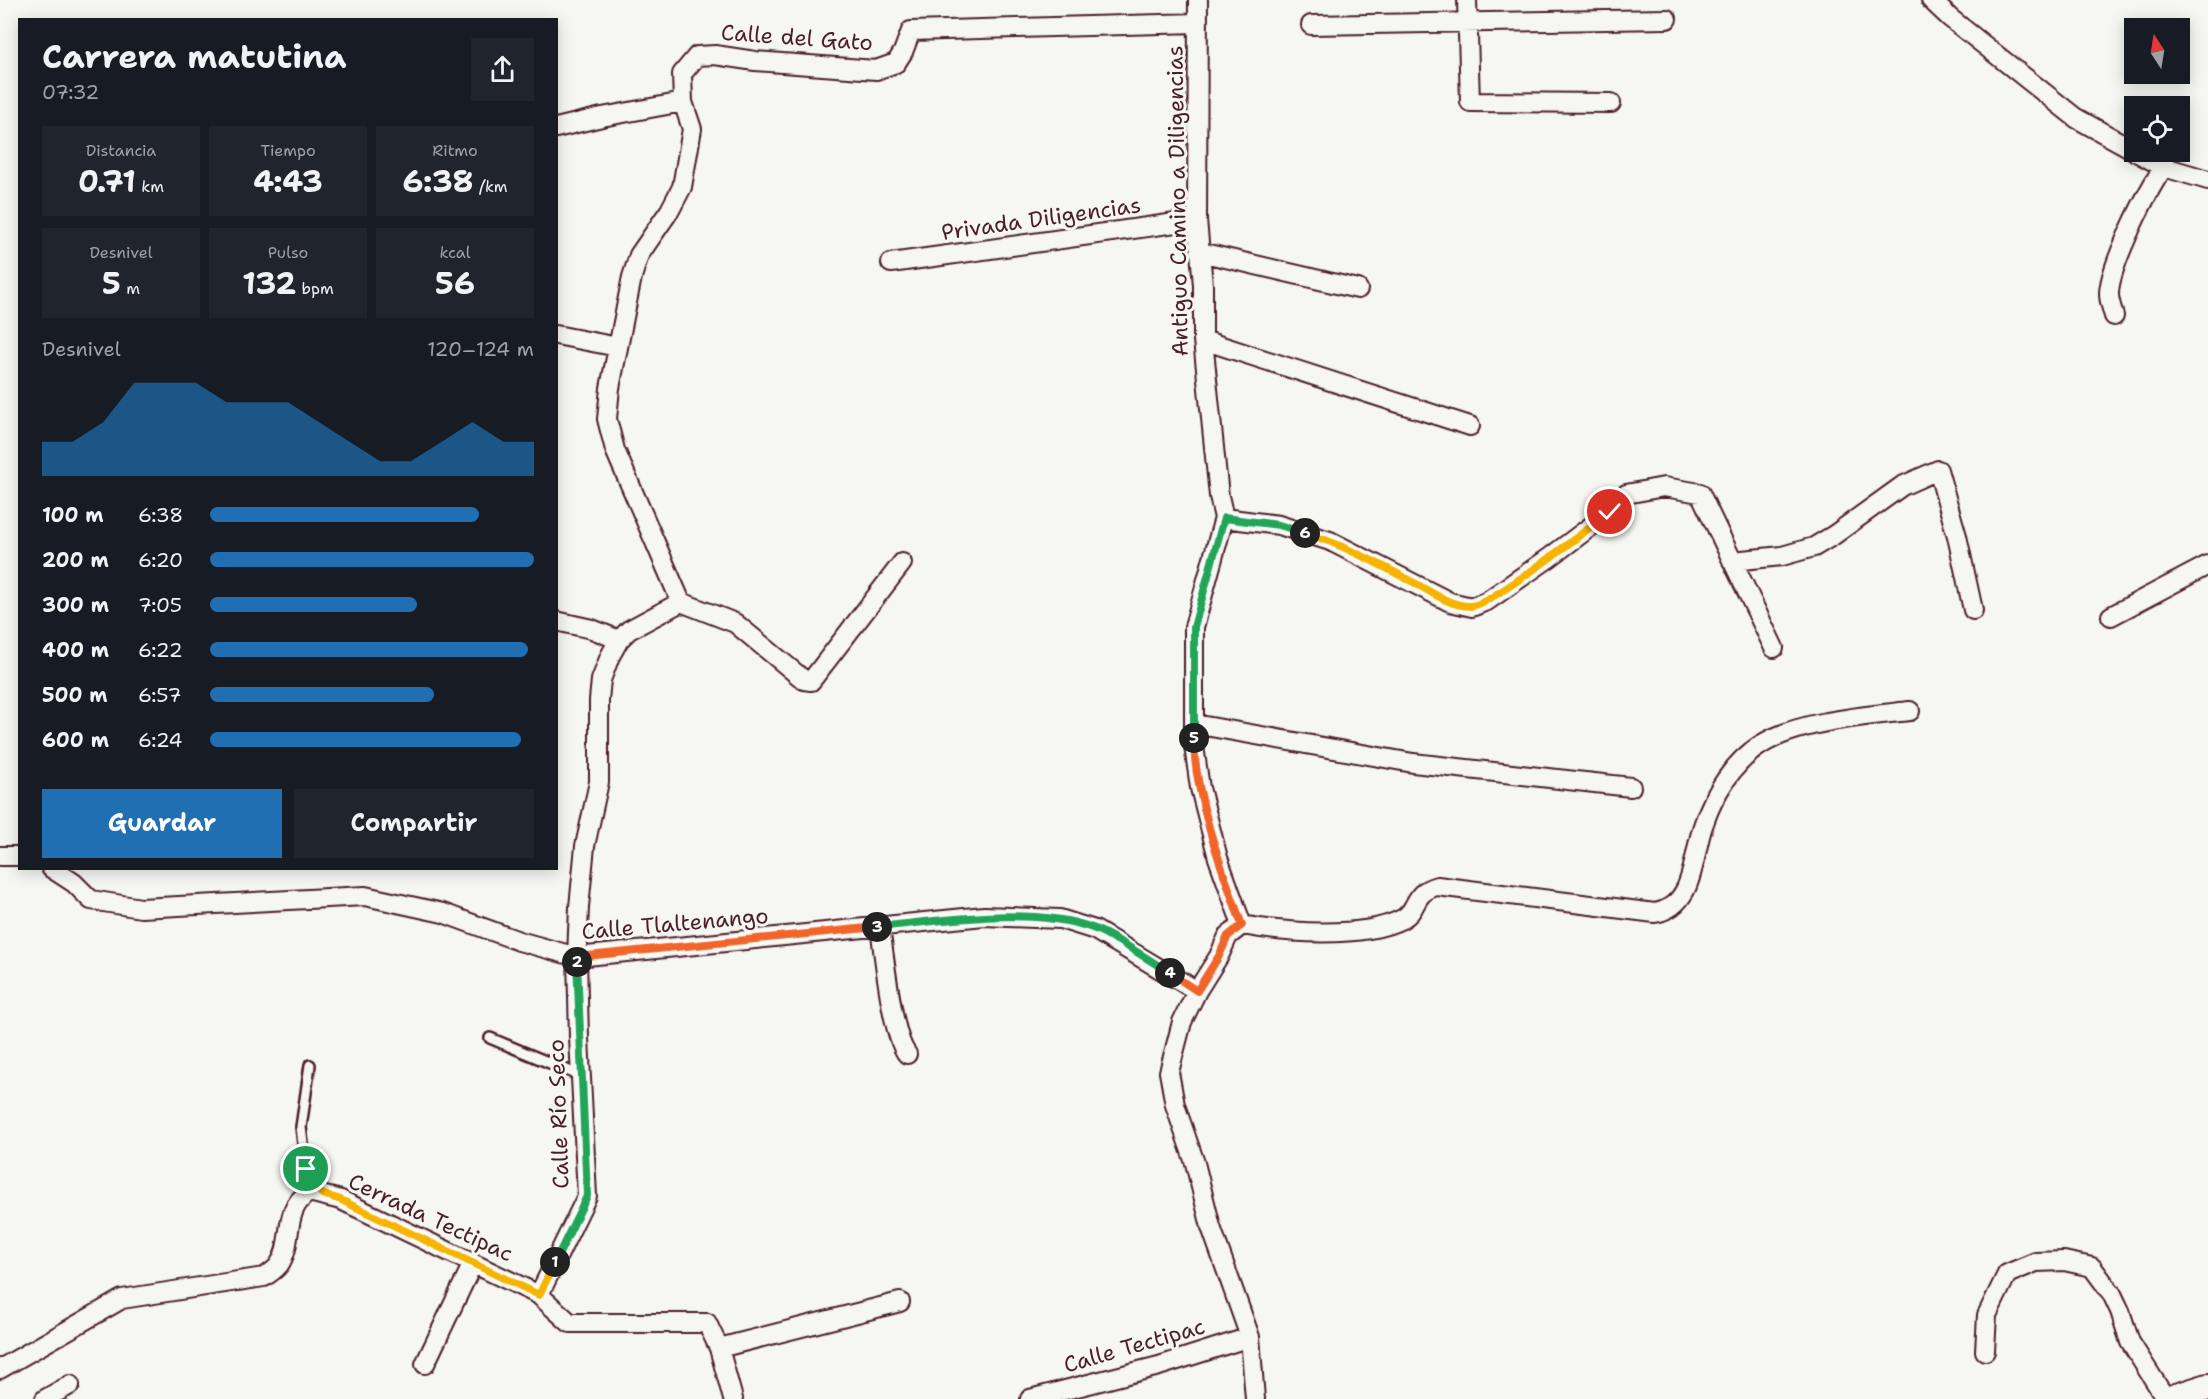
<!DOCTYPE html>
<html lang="es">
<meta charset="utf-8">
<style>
:root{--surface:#171b24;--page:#20242c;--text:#f1f3f6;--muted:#9ea1a6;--accent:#1f6fb2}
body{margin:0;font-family:"Shantell Sans",sans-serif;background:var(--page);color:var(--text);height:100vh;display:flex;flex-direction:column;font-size:22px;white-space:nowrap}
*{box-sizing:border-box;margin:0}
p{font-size:20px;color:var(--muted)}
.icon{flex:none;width:33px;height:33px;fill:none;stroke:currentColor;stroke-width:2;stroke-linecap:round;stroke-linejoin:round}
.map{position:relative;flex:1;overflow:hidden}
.panel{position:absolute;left:18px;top:18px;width:540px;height:852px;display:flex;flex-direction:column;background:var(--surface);border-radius:0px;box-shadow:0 3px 15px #0003}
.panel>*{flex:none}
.needle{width:39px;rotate:348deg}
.tools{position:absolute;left:2124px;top:18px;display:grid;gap:12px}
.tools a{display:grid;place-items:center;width:66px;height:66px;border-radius:0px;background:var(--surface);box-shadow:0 3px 15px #0003;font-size:30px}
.pin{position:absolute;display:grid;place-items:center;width:51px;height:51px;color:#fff;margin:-26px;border:3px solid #fff;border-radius:50%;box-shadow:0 2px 6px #0007}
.km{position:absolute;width:30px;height:30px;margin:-15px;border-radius:50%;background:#222;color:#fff;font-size:16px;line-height:30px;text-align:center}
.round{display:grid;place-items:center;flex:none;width:63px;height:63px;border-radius:0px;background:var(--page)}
.headline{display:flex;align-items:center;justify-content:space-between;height:102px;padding:0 24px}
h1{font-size:33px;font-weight:700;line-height:45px}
.metrics{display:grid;grid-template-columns:repeat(3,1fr);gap:9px;height:102px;padding:6px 24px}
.metrics div{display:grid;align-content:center;border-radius:0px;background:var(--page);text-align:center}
.metrics b{font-size:30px;font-weight:700}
.metrics small{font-size:16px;font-weight:400}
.metrics p{font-size:16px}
.chart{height:168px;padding:12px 24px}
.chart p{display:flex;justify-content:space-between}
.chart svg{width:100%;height:108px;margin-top:6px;fill:var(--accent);opacity:.7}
.button{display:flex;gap:12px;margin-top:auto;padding:12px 24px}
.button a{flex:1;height:69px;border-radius:0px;background:var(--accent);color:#fff;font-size:24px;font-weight:700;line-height:69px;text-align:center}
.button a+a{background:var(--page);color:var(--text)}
ul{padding:0 24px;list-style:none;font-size:20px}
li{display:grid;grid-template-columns:96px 72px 1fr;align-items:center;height:45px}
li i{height:15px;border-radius:8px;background:var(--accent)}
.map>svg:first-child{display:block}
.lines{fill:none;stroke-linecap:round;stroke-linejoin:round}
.lane-casing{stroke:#4a1f2b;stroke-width:14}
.street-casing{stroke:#4a1f2b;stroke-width:22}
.secondary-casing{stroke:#4a1f2b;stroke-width:30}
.lane{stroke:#f6f6f2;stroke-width:9}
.street{stroke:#f6f6f2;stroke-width:18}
.secondary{stroke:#f6f6f2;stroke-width:26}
.split-1-casing{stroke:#fff;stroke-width:12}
.split-2-casing{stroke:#fff;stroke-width:12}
.split-3-casing{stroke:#fff;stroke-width:12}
.split-4-casing{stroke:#fff;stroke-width:12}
.split-5-casing{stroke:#fff;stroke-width:12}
.split-6-casing{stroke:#fff;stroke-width:12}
.split-7-casing{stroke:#fff;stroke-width:12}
.split-1{stroke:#f5b400;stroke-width:8}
.split-2{stroke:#22a559;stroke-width:8}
.split-3{stroke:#f0652b;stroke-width:8}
.split-4{stroke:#22a559;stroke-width:8}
.split-5{stroke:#f0652b;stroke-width:8}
.split-6{stroke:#22a559;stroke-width:8}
.split-7{stroke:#f5b400;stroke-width:8}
.labels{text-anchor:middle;stroke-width:6;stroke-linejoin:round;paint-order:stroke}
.street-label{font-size:22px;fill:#4a1f2b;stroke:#f6f6f2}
</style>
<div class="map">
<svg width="2208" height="1399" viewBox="0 0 2208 1399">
<rect width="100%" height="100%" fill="#f6f6f2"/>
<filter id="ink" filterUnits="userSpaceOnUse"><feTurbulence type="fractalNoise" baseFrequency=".0167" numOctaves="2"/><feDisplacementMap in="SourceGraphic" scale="12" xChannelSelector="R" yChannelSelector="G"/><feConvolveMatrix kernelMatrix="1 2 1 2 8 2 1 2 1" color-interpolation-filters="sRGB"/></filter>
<g filter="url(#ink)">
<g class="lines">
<g class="lane-casing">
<path id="lane" d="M490,1038l91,38
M310,1065l-9,62 5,42 16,25"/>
</g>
<g class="street-casing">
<path id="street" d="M1198,0l-1,220 6,65v55l16,156 5,22 -30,109v119l6,42 18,70 24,67
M1467,0l3,102 141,1
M1931,0l19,18 126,100 58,32
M1311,25l356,-6
M556,128l46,-11 81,-15 -1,-28 15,-18 18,-1 40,6 121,9 20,-7 7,-11 8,-21 286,-8
M2136,152l28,15 44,13
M1200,252l158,37
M891,263l306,-43
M2114,316c-2,-7 -5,-15 -5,-22 0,-27 39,-105 55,-127
M556,335l62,12
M1203,340l267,86
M1224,518l55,7 51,16 120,61 22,5 15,-6 62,-43 61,-46 16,-18 38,-7 36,6 74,155
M1732,561l50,-5 32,-9 20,-12 68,-49 36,-16 19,66 16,74
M681,602l54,21 69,57 7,1 91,-118
M2111,616l97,-51
M556,621l36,8 27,11
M1194,724l219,39 218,24
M0,856h20
M51,868l23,15 17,17 50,8 224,-12 78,17 76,28 58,16 407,-41 76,3 35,11 102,61
M1242,925c42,8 121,14 160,-6 18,-10 9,-26 35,-33l218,27c41,-7 37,-59 49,-90 10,-29 29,-60 55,-77 37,-25 107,-30 151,-35
M1242,925l-14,11 -9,20 -22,35 -15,31 -13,50 6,33 20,58 16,64 39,110 5,62
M880,927c4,27 12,109 27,127
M539,1295l48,-99 -8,-158 -2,-81 2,-50 6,-61 14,-64v-82l2,-20 9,-24 9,-16 10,-10 52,-28 -66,-152 -8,-31 3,-31 22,-111 7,-22 31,-45 12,-23 10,-58 -9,-27
M719,1348l181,-46
M1985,1351l2,-36 20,-41 29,-12 28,-1 28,6 20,27 8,17 10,31 36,57
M425,1364l48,-101
M0,1369l122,-70 142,-22c5,-3 11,-7 15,-12 16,-24 2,-54 30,-73l32,8 198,95 31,28h137l12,25 14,51
M45,1399l25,-14
M1030,1399l129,-33 91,-29"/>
</g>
<g class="secondary-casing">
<path id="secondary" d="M2170,1399l38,-12"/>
</g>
<use href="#lane" class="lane"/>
<use href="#street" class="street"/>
<use href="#secondary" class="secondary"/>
</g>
</g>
<g class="lines" filter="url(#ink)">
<g class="split-1-casing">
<path id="split-1" d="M306,1169l16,25 19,6 198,95 16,-33"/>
</g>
<g class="split-2-casing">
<path id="split-2" d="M555,1262l32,-66 -10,-234"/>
</g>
<g class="split-3-casing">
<path id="split-3" d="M577,962v-5l300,-30"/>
</g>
<g class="split-4-casing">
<path id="split-4" d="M877,927c64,-6 158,-22 218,2 22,9 54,31 75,44"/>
</g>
<g class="split-5-casing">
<path id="split-5" d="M1170,973l27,18 22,-35 9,-20 14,-11c-20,-55 -48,-129 -48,-187"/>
</g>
<g class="split-6-casing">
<path id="split-6" d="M1194,738v-111l30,-109 55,7 26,8"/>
</g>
<g class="split-7-casing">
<path id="split-7" d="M1305,533c36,11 70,29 104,47 18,9 41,27 62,26 19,0 118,-78 139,-94"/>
</g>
<use href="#split-1" class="split-1"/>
<use href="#split-2" class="split-2"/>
<use href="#split-3" class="split-3"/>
<use href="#split-4" class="split-4"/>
<use href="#split-5" class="split-5"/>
<use href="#split-6" class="split-6"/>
<use href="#split-7" class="split-7"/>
</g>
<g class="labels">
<g class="street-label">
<text transform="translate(797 37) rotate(4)" y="8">Calle del Gato</text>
<text transform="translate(1177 201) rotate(-91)" y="8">Antiguo Camino a Diligencias</text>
<text transform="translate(1041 218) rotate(-8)" y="8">Privada Diligencias</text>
<text transform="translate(675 923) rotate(-5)" y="8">Calle Tlaltenango</text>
<text transform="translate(558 1114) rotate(-92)" y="8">Calle Río Seco</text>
<text transform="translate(431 1217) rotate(25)" y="8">Cerrada Tectipac</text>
<text transform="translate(1134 1345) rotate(-16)" y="8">Calle Tectipac</text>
</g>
</g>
</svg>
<div class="tools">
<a><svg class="needle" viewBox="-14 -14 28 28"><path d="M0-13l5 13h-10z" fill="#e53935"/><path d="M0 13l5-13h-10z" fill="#9ea1a6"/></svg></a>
<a><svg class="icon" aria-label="locate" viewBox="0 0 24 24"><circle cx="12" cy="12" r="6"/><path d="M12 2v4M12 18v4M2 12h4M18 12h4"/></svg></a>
</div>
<div class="pin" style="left:306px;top:1169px;background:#1e9e55"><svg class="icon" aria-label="arrive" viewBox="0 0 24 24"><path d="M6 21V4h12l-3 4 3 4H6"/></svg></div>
<div class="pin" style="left:1610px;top:512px;background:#d93025"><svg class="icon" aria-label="check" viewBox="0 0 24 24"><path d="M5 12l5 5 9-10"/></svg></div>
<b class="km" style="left:555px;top:1262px">1</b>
<b class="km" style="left:577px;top:962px">2</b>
<b class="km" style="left:877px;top:927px">3</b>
<b class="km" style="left:1170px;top:973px">4</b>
<b class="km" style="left:1194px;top:738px">5</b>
<b class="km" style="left:1305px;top:533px">6</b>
<section class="panel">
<div class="headline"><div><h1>Carrera matutina</h1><p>07:32</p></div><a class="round"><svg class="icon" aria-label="share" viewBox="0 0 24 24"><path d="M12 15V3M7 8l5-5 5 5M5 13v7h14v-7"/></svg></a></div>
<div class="metrics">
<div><p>Distancia</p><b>0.71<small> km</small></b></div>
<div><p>Tiempo</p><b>4:43</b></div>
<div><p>Ritmo</p><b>6:38<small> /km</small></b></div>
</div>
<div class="metrics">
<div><p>Desnivel</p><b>5<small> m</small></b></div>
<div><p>Pulso</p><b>132<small> bpm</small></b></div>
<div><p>kcal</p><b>56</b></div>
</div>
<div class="chart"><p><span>Desnivel</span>120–124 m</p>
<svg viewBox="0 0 160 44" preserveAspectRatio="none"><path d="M0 44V30L10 30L20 22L30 6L40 6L50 6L60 14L70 14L80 14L90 22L100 30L110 38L120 38L130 30L140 22L150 30L160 30V44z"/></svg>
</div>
<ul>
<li><b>100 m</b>6:38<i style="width:83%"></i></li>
<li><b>200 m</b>6:20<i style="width:100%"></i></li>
<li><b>300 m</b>7:05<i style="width:64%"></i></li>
<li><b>400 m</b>6:22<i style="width:98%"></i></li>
<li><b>500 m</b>6:57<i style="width:69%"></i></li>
<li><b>600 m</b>6:24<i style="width:96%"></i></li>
</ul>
<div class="button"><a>Guardar</a><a>Compartir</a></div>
</section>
</div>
